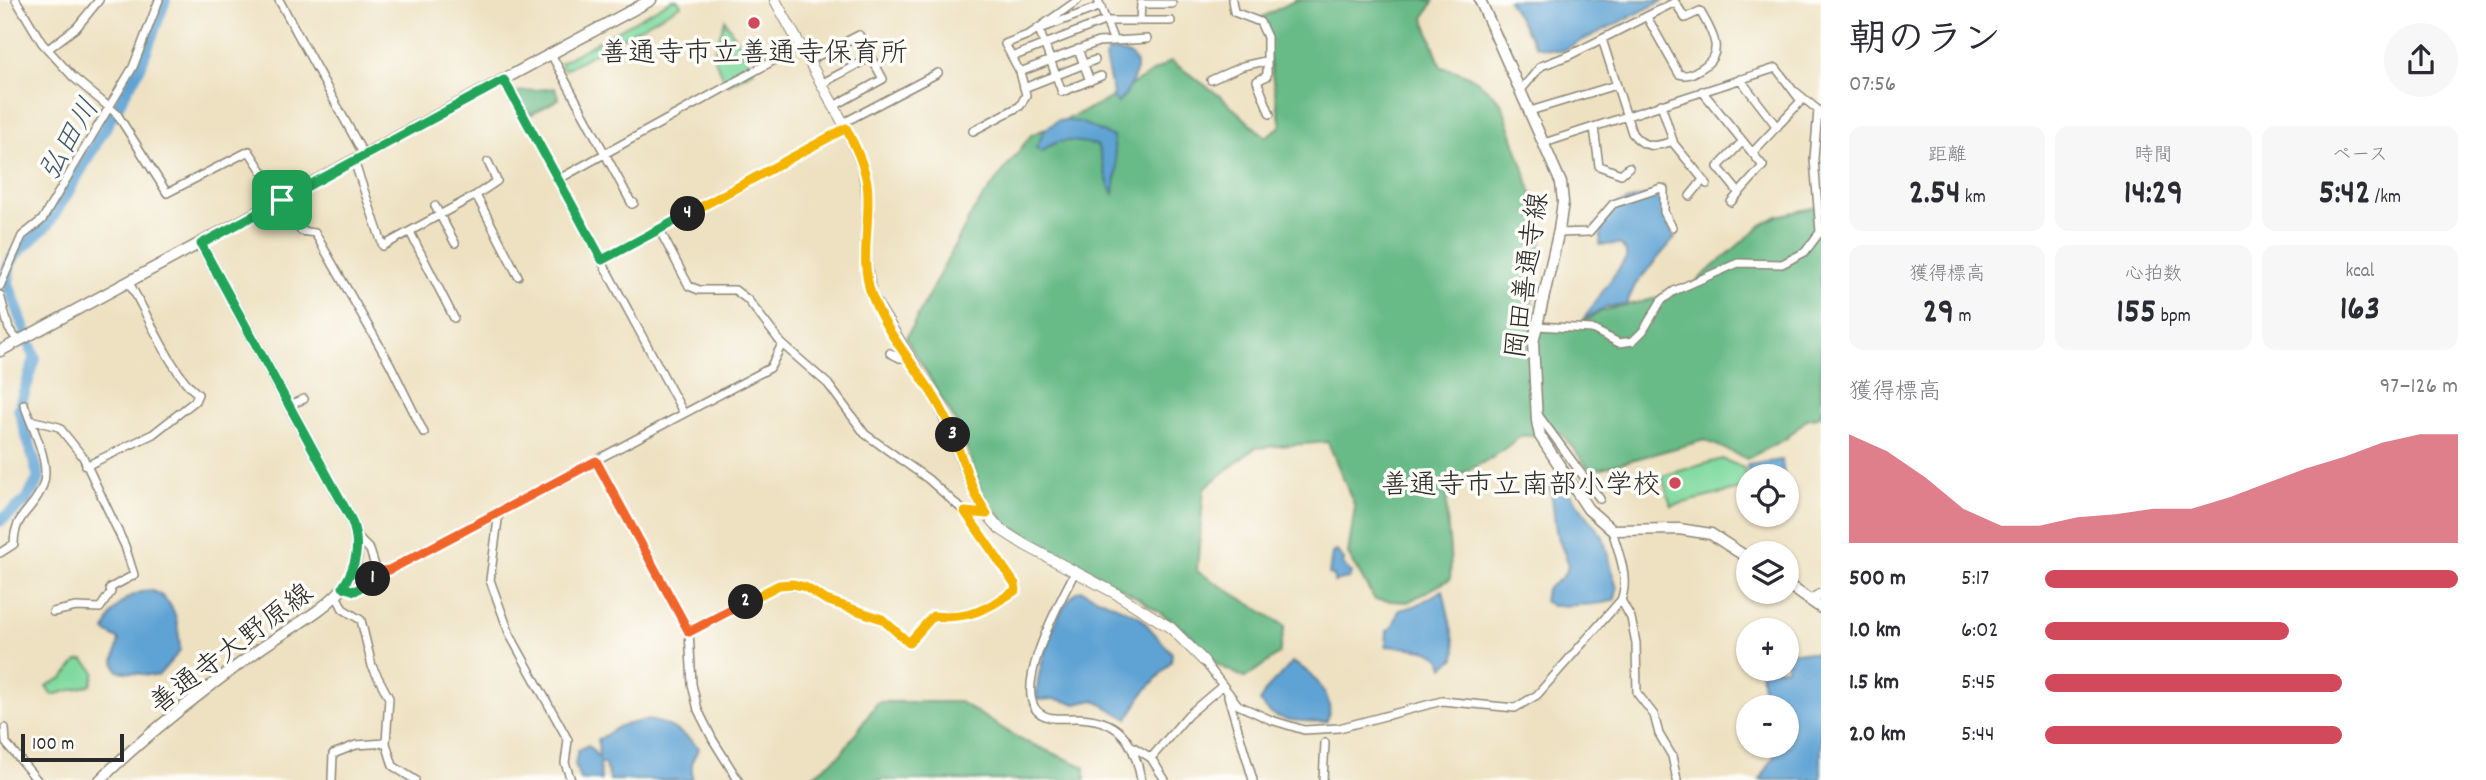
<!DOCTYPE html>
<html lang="ja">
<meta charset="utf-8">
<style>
:root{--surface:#fff;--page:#f7f7f7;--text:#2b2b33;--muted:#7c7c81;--accent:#d1495b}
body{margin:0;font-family:Dekko,"Klee One",sans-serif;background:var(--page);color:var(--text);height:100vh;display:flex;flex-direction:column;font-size:26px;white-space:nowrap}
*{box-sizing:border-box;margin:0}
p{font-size:23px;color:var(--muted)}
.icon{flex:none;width:38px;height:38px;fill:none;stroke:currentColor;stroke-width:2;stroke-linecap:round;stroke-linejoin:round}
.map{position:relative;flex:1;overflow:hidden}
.sheet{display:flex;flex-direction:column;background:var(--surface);width:665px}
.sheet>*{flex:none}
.tools{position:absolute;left:1736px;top:464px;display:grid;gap:14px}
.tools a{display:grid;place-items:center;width:63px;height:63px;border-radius:50%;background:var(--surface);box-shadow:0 2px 5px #0004;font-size:35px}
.scale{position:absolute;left:21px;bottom:18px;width:103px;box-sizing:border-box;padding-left:7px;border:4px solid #2b2b2b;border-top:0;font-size:19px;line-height:24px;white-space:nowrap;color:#2b2b2b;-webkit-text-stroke:5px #fdfcf7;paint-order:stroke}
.pin{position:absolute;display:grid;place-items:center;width:60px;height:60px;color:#fff;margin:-30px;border-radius:14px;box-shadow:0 4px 10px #0006}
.km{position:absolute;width:35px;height:35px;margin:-18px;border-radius:50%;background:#222;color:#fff;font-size:19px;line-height:35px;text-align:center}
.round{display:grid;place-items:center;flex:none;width:74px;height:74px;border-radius:37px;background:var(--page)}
.head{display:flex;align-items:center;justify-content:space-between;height:119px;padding:0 28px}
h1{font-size:38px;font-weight:700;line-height:52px}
.stats{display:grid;grid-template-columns:repeat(3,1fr);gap:10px;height:119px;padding:7px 28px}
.stats div{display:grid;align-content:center;border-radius:14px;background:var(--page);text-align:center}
.stats b{font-size:35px;font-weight:700}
.stats small{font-size:19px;font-weight:400}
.stats p{font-size:19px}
.chart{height:196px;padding:14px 28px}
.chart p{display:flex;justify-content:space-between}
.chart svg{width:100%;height:126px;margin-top:7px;fill:var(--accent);opacity:.7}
ul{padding:0 28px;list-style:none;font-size:23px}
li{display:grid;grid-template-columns:112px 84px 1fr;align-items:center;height:52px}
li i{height:18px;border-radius:9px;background:var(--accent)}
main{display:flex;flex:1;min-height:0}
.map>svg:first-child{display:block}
.green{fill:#80da9f;stroke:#568265;stroke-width:2}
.forest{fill:#68ba86;stroke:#4a7258;stroke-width:2}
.water{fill:#5fa3d4;stroke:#456780;stroke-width:2}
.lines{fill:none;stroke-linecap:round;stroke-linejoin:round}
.river{stroke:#5fa3d4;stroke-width:12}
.street-casing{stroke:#8c8676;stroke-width:10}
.secondary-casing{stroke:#8c8676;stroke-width:12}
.primary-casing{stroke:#8c8676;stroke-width:13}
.street{stroke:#fff;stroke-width:7}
.secondary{stroke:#fff;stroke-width:10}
.primary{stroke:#fff;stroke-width:10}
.split-1-casing{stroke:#fff;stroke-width:14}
.split-2-casing{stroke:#fff;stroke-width:14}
.split-3-casing{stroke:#fff;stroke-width:14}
.split-4-casing{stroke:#fff;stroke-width:14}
.split-5-casing{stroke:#fff;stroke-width:14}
.split-1{stroke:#22a559;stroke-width:9}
.split-2{stroke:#f0652b;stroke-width:9}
.split-3{stroke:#f5b400;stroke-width:9}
.split-4{stroke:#f5b400;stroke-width:9}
.split-5{stroke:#22a559;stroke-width:9}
.poi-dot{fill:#d1495b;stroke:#fdfcf7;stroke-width:2.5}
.labels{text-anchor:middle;stroke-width:7;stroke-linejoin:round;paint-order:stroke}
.poi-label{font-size:28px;fill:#2b2b2b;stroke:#fdfcf7}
.street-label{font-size:28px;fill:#2b2b2b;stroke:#fdfcf7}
.water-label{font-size:30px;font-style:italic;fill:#405b6f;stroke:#fdfcf7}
</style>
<main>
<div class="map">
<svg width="1821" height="780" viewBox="0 0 1821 780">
<rect width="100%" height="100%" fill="#fdfcf7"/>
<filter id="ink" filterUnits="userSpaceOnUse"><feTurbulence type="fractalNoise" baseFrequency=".0143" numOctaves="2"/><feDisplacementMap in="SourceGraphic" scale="14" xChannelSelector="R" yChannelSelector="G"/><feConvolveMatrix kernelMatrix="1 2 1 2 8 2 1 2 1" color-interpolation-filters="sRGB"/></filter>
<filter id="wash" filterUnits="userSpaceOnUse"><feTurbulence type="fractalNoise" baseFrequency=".00686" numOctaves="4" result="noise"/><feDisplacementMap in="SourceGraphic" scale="28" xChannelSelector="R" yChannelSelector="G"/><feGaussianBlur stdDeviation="1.57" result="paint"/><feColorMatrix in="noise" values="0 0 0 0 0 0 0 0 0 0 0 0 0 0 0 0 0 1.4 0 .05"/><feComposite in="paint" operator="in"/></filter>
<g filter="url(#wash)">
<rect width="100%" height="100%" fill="#eee1c1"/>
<path class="green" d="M672,0h6l3,5 -117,65 -4,-7z
M725,20l29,51 -27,14 -14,-29z
M1722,459l22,9 4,19 -77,19 -9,-30z
M84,660l11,12 -4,13 -39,10 -6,-9 17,-8 14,-17z"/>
<path class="forest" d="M1296,0h138l-10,18 17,49c27,5 43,17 61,37l40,120 -1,28 -8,19v55l43,1 26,-16 60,-14 31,-13 71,-61 13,-7 44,-10v210l-14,3 -20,19 -40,21 -42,-19 -114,31 -30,-38 -40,3 -29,22 -41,21c-11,32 3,66 -1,100l-42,23 -33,-2 -27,-46 7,-47 -27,-65 -73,6 -51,40 -7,83 88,55 -6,28 -34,24 -27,-13 -32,-35 -51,-34 -127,-71 -26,-31 -21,-63 -55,-93 67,-127 58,-76 69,-31 71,-43 49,35 45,41 16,-11 -19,-109z
M555,88l4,11 -29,16 -14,-23z
M878,702h82l60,37 65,28v13h-278l33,-25z"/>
<path class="water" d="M1508,0h156l-103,51 -25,-5z
M1114,51c5,1 13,2 17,5 14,11 -5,38 -13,47l-4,-4 -9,-41 3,-6z
M1058,120l22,2 33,15 4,32 -3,25c-9,-10 -10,-34 -17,-49 -19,-4 -41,-9 -55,7l-6,-4 8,-17z
M1661,191l4,29 10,18 -40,47 -9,20 -20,2 -23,13 43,-62v-7l-6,-7 -20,1c1,-44 26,-43 61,-54z
M1782,460l2,16h-35l-2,-11z
M1559,479l44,58 14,52 -2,10c-9,7 -49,6 -63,7l-8,-5 2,-12c37,-23 17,-28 10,-59 -3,-15 -2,-30 -7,-44v-4z
M1337,551l7,9 -1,5 8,7 -2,6 -15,4v-6l-5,-2 3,-21z
M150,590c27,9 29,36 30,61l-22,25 -40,-5 -4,-9 5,-22 -14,-9c7,-23 20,-37 45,-41z
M1080,590l59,26 33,37 -1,9 -30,34 -13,23 -34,-19 -18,4 -20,-5 -19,1c-2,-27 18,-96 43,-110z
M1443,590l13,60 -1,8 -11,9c-4,-21 -40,-19 -58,-21l1,-15 6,-5 6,-16 16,-4z
M1787,651l34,3v126h-61l14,-23 -2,-11h15v-39h-17l-6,-4 -3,-34 26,-1z
M1292,662c19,9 47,37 34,60 -23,-1 -52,2 -66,-20 6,-18 21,-24 32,-40z
M646,720c21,2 38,13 53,28l-7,13v19h-82l-6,-17h-4l1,17h-21l-5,-16 3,-14 10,-5 11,13 -1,-18 22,-14z"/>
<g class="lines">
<path class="river" d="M0,521l26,-20 13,-23 -20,-70 16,-49 -27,-75 1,-18 5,-10 33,-31 21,-33 72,-125 25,-67"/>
</g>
</g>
<g filter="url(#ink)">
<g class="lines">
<g class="street-casing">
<path id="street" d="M16,0l26,43 31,34 44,37 50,79 82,-42 52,80 14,2 75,131 34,69
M279,0l85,155
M1098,0l15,39
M1232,0l2,12 26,10 7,15v39l-10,5 13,33
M1140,21l1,-17h31
M1039,29l23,63 39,-16
M1040,29l61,-23
M1602,39l30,94c12,16 24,14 41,8
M48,49l29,-22 22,-27
M1078,49l12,32
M551,54l81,150 2,-1
M1012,57l92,-36h67
M808,61l51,-26 24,44 -49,27
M1020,72l78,-30 49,-3
M1740,79l37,48
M504,80l179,332
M1211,80l32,-14 22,-5
M821,84l50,-27
M1024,88l71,-28
M1521,90l20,-24 29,-11 105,-53 10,16 15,-7c11,20 28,42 0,58 -7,4 -12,8 -21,5l-32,-57
M1702,91l61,75 -32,36
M1661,104l13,40 33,40
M1530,111l86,-26
M843,123l95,-50
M1594,127l5,39 22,8 8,-7
M973,131l47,-25 6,-11 -6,-23 -15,-28 25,-10 48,-34
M1544,143l232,-75 25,33 -49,52
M354,161l29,85 93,-51
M488,162l9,19 -21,14 42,81
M559,179l241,-133
M1739,193l-21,-26 25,-26
M1690,196l13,-16
M435,206l20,37
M659,229l30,57 10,4h36l13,10 34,44 46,40 37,50 63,45 37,33 50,72 1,6c-28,19 -48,30 -82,26l-25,27 -27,-24 -56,-19 -21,-13 -26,-2 -90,47
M410,232l44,86
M1558,233l31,-1 24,-28 48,-16 3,1v23l8,15
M602,260l244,-132
M0,286l22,-50 20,-16 91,-153 26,-67
M0,295l9,34 9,12
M1536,326l56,3 27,14 14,-2 10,-10 18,-30 13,-10 64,-28 44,1 23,-12 15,-20 -6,-73 4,-49 -22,-18
M890,353l10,5h9
M24,404l6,16 29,7 24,30 42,89 9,29 -24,13 1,4 -11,16 -24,-1 -23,5
M290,405l14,-6
M1539,416l61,83
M596,461l93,171 3,52 6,26 15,30 25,40
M86,466l67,-32 42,-33 3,-7c-27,-20 -51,-82 -70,-113
M499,512l-9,68 20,55 58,105 -3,23 6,17
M965,512l22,2
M0,553l14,-9c0,-31 21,-34 29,-59 7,-18 -6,-48 -13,-65
M377,572l12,-2 381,-202 12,-24
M1075,572c-12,24 -69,125 -32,143 9,5 22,3 32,3 43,0 59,21 66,62
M343,587l12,4 14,-8 8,-11 -7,-22 -13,-13
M1621,600l10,18 5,25 1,50 17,22 5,19 13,22 5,24
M1204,661l34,44 33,15 33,10 35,-2 103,-27 73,7 22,-13 84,-95c9,-22 -3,-48 -9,-70
M1228,696l25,84
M5,728l1,15 31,37
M386,743l7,23 22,14
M1132,746l19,12 14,22
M1151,758l37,-43 34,-29
M332,780l1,-26 23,-9 30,-2 3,-45 -17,-32 -11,-46 -18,-11 -7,-14
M1323,780l2,-37"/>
</g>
<g class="secondary-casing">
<path id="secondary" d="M775,0l71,128 17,39 5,35 -3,55 7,39 66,107 37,91 12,20 13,15 25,16 90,48 56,35 33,33
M1811,600l10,-6"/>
</g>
<g class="primary-casing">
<path id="primary" d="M1480,0l81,183 2,19 -4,28 -26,113 4,78 3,15 48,73 24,21 67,-1 32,5 37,24
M0,351l651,-351
M1787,584l34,24
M100,780c44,-44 109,-94 160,-131 25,-18 68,-40 85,-64 14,-21 15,-43 6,-66l-150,-275"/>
</g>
<use href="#street" class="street"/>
<use href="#secondary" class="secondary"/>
<use href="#primary" class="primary"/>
</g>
</g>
<g class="lines" filter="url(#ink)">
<g class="split-1-casing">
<path id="split-1" d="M282,200l-81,44 150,275c10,25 6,46 -8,68l12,4 18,-12"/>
</g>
<g class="split-2-casing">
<path id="split-2" d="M373,579l4,-7 12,-2 207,-109 93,171 57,-30"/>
</g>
<g class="split-3-casing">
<path id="split-3" d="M746,602l33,-17 14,-1 12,3 21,13 56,19 27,24 24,-27c35,4 55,-7 83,-26l-1,-6 -50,-72 22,2 -12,-20 -22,-59"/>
</g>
<g class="split-4-casing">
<path id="split-4" d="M688,214l158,-86c9,18 18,36 21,55 5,38 -9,76 5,113 19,50 63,88 81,139"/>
</g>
<g class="split-5-casing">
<path id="split-5" d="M282,200l222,-120 98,180 86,-46"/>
</g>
<use href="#split-1" class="split-1"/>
<use href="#split-2" class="split-2"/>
<use href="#split-3" class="split-3"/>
<use href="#split-4" class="split-4"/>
<use href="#split-5" class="split-5"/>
</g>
<g class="poi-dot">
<circle cx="754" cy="23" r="7"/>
<circle cx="1675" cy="483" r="7"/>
</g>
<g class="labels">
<g class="poi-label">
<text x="754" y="61">善通寺市立善通寺保育所</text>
<text x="1661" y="493" text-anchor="end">善通寺市立南部小学校</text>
</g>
<g class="street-label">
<text transform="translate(1525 275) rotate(-82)" y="10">岡田善通寺線</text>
<text transform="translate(230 647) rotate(-37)" y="10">善通寺大野原線</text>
</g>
<g class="water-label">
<text transform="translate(68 139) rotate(-60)" y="10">弘田川</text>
</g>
</g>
</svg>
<div class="tools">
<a><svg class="icon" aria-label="locate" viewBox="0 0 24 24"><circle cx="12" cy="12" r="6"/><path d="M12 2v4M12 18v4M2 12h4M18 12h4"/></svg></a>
<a><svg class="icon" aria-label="layers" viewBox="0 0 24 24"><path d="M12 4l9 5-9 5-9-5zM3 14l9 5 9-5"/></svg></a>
<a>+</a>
<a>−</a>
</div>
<div class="scale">100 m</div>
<div class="pin" style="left:282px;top:200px;background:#1e9e55"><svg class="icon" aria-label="arrive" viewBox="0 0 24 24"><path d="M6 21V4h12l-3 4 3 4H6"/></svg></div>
<b class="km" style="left:373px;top:579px">1</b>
<b class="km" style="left:746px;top:602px">2</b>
<b class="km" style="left:953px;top:435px">3</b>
<b class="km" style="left:688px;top:214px">4</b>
</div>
<section class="sheet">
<div class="head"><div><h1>朝のラン</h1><p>07:56</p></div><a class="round"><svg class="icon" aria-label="share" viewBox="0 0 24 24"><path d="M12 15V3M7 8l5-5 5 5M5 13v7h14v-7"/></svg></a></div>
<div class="stats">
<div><p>距離</p><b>2.54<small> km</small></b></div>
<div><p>時間</p><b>14:29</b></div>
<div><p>ペース</p><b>5:42<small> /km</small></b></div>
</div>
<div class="stats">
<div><p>獲得標高</p><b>29<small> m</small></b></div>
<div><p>心拍数</p><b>155<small> bpm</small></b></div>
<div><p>kcal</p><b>163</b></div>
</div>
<div class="chart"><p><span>獲得標高</span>97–126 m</p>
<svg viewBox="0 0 160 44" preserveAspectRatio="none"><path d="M0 44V6L10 12L20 21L30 32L40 38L50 38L60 35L70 34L80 32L90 32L100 28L110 23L120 18L130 14L140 9L150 6L160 6V44z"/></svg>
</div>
<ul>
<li><b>500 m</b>5:17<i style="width:100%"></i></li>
<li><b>1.0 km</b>6:02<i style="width:59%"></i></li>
<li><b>1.5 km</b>5:45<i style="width:72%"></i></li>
<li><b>2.0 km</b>5:44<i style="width:72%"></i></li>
</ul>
</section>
</main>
